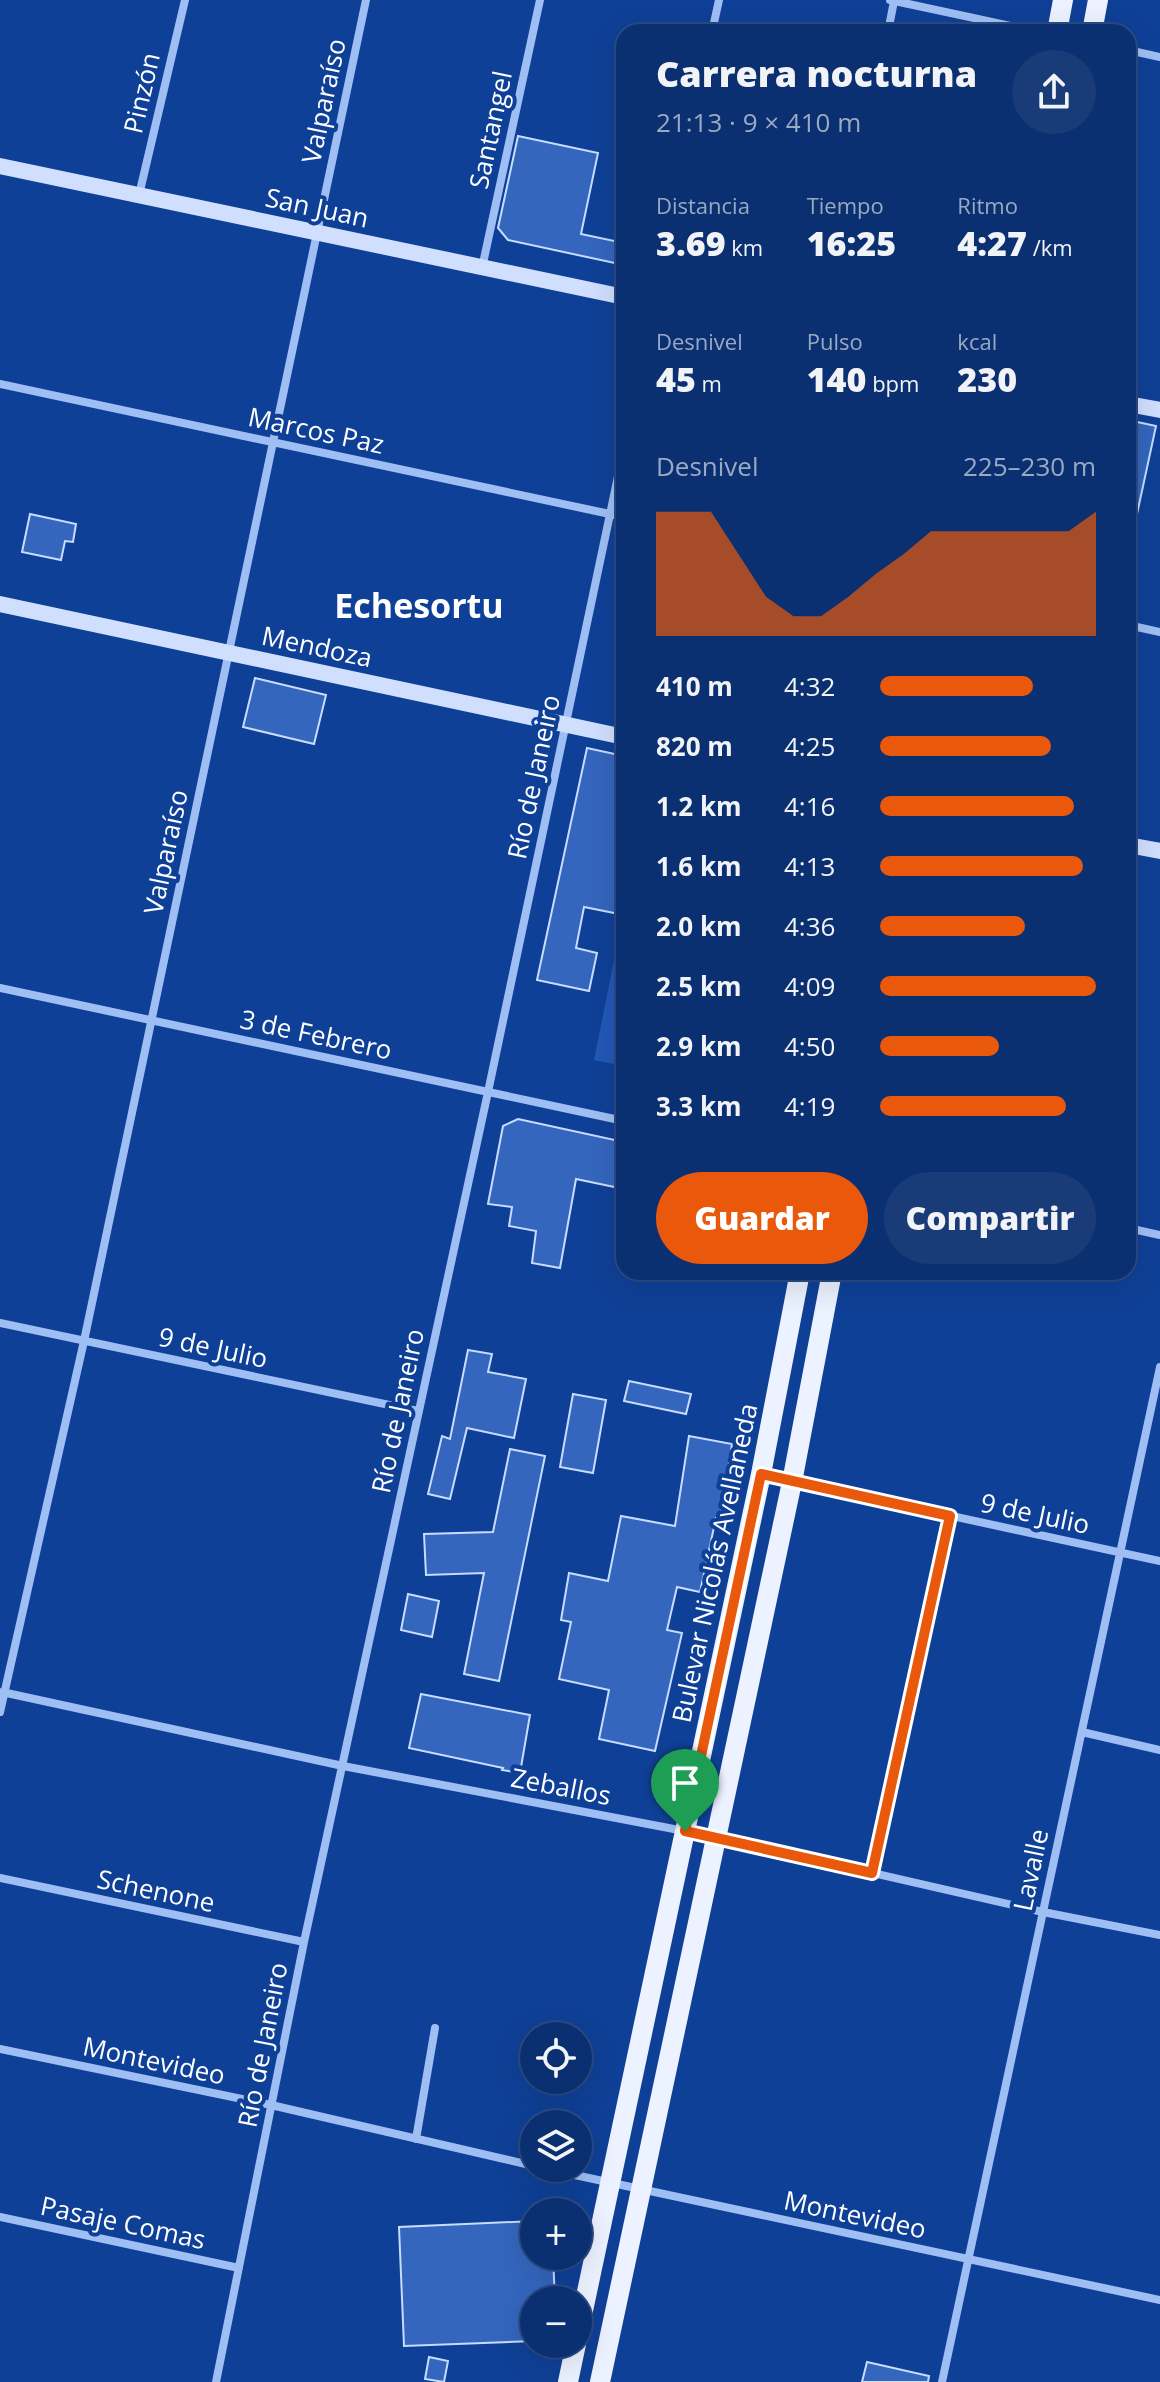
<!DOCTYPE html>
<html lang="es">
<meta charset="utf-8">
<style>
:root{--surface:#0b3071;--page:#193c79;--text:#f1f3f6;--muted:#9aa9c3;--line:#2b4b84;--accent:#ea580c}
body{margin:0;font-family:"Open Sans",sans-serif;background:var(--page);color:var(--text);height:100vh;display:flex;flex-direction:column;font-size:30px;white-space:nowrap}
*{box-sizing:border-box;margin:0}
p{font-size:26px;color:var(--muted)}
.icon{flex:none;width:44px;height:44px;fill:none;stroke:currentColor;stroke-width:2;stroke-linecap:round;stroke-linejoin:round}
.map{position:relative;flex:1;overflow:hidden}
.panel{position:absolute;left:616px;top:24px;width:520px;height:1256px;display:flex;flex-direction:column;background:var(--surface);border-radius:24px;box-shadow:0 8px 32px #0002,0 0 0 2px var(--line)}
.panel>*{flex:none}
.buttons{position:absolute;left:520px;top:2022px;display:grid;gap:16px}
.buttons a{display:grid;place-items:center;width:72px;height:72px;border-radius:50%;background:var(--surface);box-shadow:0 8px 32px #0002,0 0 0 2px var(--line);font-size:40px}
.pin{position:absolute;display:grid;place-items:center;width:68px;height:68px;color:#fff;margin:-82px -34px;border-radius:50% 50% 50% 0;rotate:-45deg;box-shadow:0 0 8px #0007}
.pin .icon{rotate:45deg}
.round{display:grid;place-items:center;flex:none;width:84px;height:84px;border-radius:42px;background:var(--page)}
.summary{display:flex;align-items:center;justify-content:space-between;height:136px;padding:0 40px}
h1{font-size:36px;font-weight:800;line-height:60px}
.metrics{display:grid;grid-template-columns:repeat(3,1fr);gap:12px;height:136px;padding:8px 40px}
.metrics div{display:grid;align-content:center}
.metrics b{font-size:34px;font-weight:800}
.metrics small{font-size:22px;font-weight:400}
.metrics p{font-size:22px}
.chart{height:224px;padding:16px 40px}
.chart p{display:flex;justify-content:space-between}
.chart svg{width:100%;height:144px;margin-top:8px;fill:var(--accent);opacity:.7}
.cta{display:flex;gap:16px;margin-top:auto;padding:16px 40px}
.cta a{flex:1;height:92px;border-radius:48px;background:var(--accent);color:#fff;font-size:32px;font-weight:800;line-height:92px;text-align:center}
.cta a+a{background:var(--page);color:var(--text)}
ul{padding:0 40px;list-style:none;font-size:26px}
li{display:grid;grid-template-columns:128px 96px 1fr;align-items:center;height:60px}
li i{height:20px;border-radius:10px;background:var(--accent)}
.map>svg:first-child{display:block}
.green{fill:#2258b7}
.building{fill:#3466be;stroke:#c7dcfe;stroke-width:2}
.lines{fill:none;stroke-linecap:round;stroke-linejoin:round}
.street{stroke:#9fbff4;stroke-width:8}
.secondary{stroke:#cfdffd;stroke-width:16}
.primary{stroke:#ecf2ff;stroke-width:20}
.route-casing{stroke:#fff;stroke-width:16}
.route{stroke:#ea580c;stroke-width:10}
.labels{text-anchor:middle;stroke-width:8;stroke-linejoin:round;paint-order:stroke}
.street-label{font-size:26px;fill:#fff;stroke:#0f4097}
.district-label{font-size:34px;font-weight:bold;fill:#fff;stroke:#0f4097}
</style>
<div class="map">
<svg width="1160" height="2382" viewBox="0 0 1160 2382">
<rect width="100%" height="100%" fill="#0f4097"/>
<path class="green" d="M617,946l7,2v118l-30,-6z"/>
<path class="building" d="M518,136l80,17 -17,81 43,9v22l-116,-25 -10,-12z
M1128,420l28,6 -22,102 -6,-1z
M30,514l46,10 -3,18 -8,-1 -4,19 -39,-8z
M255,678l71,17 -12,49 -71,-17z
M587,748l37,8v66l-9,43 9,2v48l-40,-8 -8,41 21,5 -8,38 -52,-11z
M518,1119l106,23v47l-48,-10 -16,89 -28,-5 4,-32 -27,-5 3,-19 -24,-3 15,-78z
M468,1350l24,4 -4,18 38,7 -12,59 -47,-10 -17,71 -22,-5 14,-58 8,3z
M629,1381l62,13 -5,20 -62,-13z
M573,1394l33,6 -13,73 -33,-6z
M689,1436l43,8 -12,75 -4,-1 -16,74 -23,-5 -10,43 15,3 -27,118 -56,-12 10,-49 -50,-11 12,-57 -10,-2 8,-47 39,8 13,-65 54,10z
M510,1449l35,7 -46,225 -35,-7 20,-101 -58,2 -2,-41 69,-2z
M408,1594l31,7 -7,36 -31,-7z
M421,1694l109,21 -10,58 -18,-3 1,-2 -94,-20z
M534,2221v35h19l2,44h-21v41l-130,5 -5,-119z
M429,2357l19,4 -4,21 -19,-3z
M867,2362l62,14 -1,6h-66z"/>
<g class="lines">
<path class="street" d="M890,0l149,32
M712,32l7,-32
M888,32l6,-31
M1128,50l32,7
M139,195l46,-195
M482,268l58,-268
M0,384l624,133
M1128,625l32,7
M0,988l624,133
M1128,1228l32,7
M0,1323l418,88
M762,1475l398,86
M2,1692l341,74 373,71 327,75 117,23
M0,1712l84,-371 282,-1341
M1082,1732l78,18
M872,1873l78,-357
M0,1878l304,64
M0,2049l271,56 263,61
M416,2139l19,-111
M542,2168l618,132
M0,2217l239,51
M216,2382l88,-440 184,-850 136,-644
M942,2382l218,-1015"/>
<path class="secondary" d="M0,166l624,131
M1128,404l32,6
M0,604l624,133
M1128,845l32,6"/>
<path class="primary" d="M1057,32l6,-32
M1092,32l6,-32
M578,2334l183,-860 39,-202
M568,2382l8,-38
M600,2382l192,-900 40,-210"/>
</g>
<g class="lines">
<g class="route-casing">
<path id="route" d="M761,1474l189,42 -78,357 -187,-42z"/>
</g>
<use href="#route" class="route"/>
</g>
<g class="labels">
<g class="street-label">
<text transform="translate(142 93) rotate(-77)" y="9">Pinzón</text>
<text transform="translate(324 101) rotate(-78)" y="9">Valparaíso</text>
<text transform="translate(491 130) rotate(-78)" y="9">Santangel</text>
<text transform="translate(317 208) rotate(12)" y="9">San Juan</text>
<text transform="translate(316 431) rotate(12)" y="9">Marcos Paz</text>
<text transform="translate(317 647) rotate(12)" y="9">Mendoza</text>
<text transform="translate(534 777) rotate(-78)" y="9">Río de Janeiro</text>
<text transform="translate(166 852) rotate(-78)" y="9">Valparaíso</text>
<text transform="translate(316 1035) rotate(12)" y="9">3 de Febrero</text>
<text transform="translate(213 1348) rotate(12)" y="9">9 de Julio</text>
<text transform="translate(398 1411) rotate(-78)" y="9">Río de Janeiro</text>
<text transform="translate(1035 1514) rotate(12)" y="9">9 de Julio</text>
<text transform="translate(715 1563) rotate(-78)" y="9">Bulevar Nicolás Avellaneda</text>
<text transform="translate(561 1787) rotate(11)" y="9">Zeballos</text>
<text transform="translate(1031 1870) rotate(-78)" y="9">Lavalle</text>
<text transform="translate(156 1891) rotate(12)" y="9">Schenone</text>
<text transform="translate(263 2045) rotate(-79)" y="9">Río de Janeiro</text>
<text transform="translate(154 2061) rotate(12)" y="9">Montevideo</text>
<text transform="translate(855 2215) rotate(12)" y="9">Montevideo</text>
<text transform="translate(123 2223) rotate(12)" y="9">Pasaje Comas</text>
</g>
<g class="district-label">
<text x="419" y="618">Echesortu</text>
</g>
</g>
</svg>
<div class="buttons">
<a><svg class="icon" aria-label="locate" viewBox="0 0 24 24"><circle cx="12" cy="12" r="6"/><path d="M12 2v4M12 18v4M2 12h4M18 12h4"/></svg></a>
<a><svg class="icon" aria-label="layers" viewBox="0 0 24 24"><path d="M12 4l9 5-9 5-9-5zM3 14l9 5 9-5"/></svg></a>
<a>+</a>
<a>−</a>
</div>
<div class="pin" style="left:685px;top:1831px;background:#1e9e55"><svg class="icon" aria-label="arrive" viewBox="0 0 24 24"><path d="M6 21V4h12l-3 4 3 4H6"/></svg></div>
<section class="panel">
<div class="summary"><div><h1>Carrera nocturna</h1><p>21:13 · 9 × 410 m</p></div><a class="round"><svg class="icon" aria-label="share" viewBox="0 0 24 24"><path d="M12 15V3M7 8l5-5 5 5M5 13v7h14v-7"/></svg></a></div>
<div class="metrics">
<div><p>Distancia</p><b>3.69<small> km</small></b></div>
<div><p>Tiempo</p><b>16:25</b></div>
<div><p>Ritmo</p><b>4:27<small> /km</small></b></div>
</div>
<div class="metrics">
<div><p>Desnivel</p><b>45<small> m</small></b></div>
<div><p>Pulso</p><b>140<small> bpm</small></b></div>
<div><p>kcal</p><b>230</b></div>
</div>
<div class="chart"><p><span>Desnivel</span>225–230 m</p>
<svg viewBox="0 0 160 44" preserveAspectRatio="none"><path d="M0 44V6L10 6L20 6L30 19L40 32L50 38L60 38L70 32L80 25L90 19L100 12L110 12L120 12L130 12L140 12L150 12L160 6V44z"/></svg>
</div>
<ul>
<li><b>410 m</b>4:32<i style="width:71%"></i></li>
<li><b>820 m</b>4:25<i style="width:79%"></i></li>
<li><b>1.2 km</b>4:16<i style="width:90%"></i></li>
<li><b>1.6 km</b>4:13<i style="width:94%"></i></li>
<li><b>2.0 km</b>4:36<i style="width:67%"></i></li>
<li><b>2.5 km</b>4:09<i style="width:100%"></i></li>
<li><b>2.9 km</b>4:50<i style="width:55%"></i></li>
<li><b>3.3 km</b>4:19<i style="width:86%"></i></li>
</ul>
<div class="cta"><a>Guardar</a><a>Compartir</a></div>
</section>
</div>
